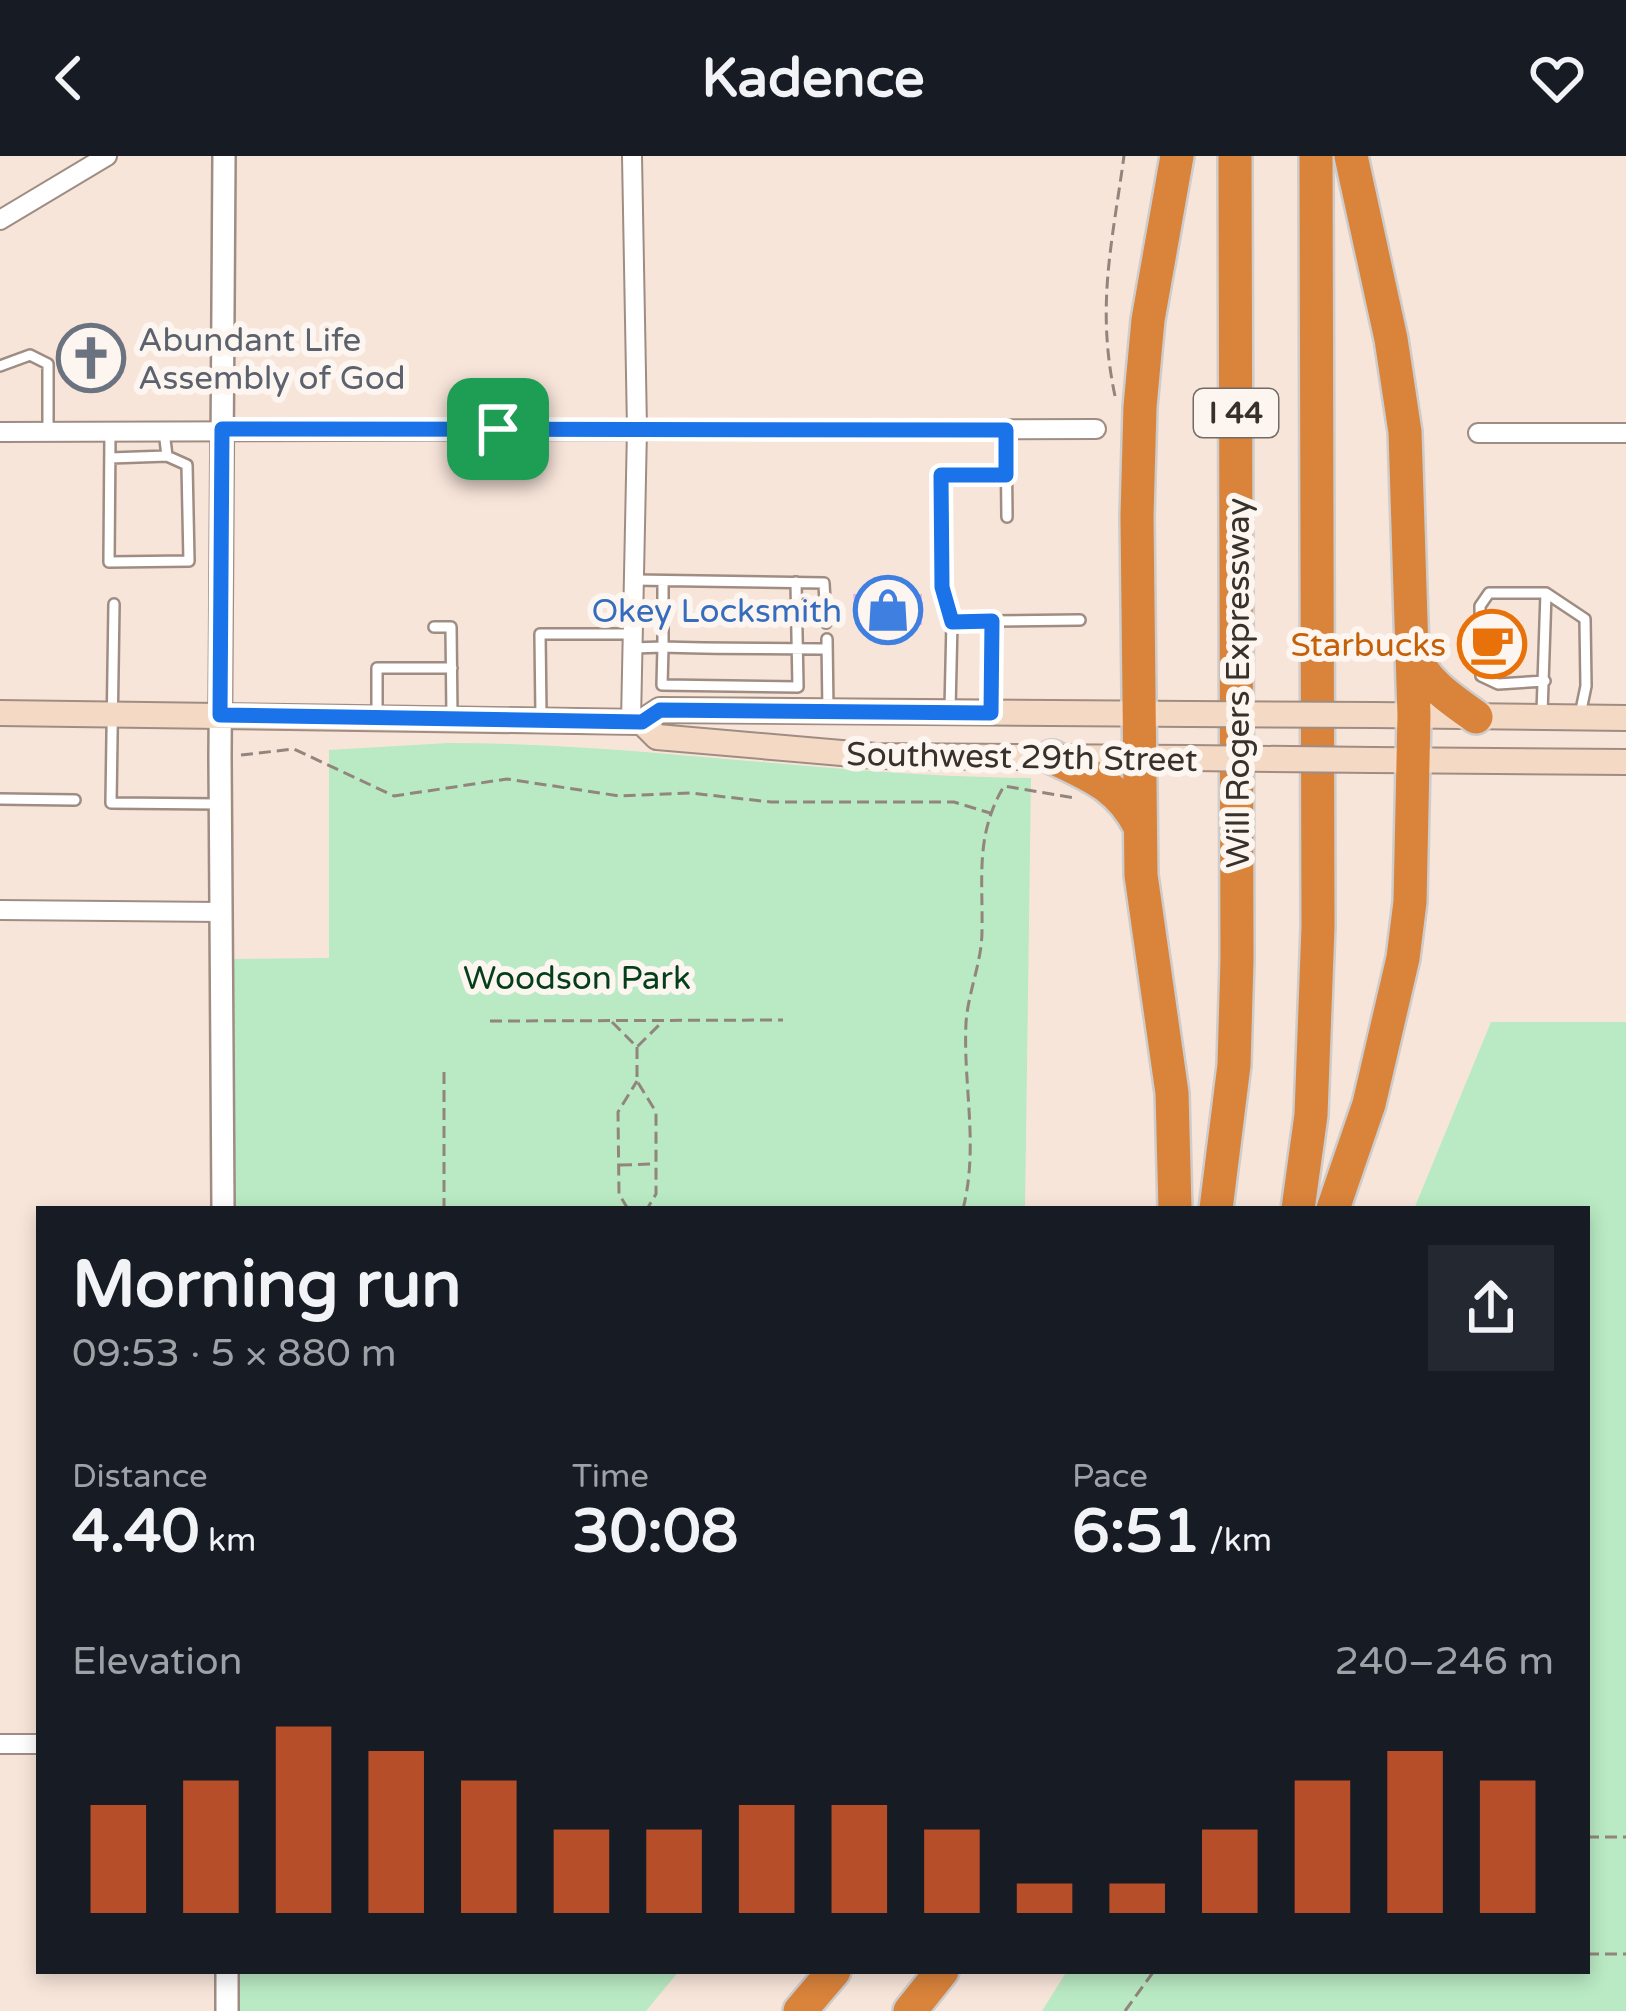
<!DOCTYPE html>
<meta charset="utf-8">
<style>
:root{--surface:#171b24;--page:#242831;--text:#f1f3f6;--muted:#9ea1a6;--accent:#b64e2a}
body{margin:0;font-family:"Varela Round",sans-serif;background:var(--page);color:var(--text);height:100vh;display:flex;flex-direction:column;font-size:45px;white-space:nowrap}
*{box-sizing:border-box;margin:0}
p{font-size:39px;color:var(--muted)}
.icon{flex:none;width:66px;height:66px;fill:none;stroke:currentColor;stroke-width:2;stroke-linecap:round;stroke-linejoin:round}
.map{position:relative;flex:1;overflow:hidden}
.details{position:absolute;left:36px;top:1050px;width:1554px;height:768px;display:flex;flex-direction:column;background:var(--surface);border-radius:0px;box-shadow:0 6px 18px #0003}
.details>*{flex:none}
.pin{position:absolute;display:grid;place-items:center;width:102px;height:102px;color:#fff;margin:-51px;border-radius:24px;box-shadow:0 6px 18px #0006}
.round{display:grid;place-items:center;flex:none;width:126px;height:126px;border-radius:0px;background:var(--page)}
.headline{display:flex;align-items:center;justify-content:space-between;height:204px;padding:0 36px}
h1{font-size:66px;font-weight:800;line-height:90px}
.stats{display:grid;grid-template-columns:repeat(3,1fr);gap:18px;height:204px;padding:12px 36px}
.stats div{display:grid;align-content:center}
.stats b{font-size:60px;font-weight:800}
.stats small{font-size:33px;font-weight:400}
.stats p{font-size:33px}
.chart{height:336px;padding:24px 36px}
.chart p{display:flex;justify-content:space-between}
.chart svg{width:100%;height:216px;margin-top:12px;stroke:var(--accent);stroke-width:6}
header{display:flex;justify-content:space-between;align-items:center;height:156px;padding:0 36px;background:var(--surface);font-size:54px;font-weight:800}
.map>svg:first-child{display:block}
.green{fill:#b9eac3}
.building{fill:#ebb0ee}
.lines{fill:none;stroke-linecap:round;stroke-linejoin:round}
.service-casing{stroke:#9f8d83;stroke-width:14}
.minor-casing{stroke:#9f8d83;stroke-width:22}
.tertiary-casing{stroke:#9f8d83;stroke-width:26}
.secondary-casing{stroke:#9f8d83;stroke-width:28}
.motorway-casing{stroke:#cfcdcc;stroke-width:38}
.path{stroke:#92857d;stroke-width:3;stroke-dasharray:12 6;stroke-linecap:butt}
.service{stroke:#fff;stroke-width:9}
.minor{stroke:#fff;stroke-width:18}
.tertiary{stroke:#fff;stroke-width:21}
.secondary{stroke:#f4dac4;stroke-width:24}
.motorway{stroke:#d9833b;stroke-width:33}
.secondary-bridge-casing{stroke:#9f8d83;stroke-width:28;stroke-linecap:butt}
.secondary-bridge{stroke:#f4dac4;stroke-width:24}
.route-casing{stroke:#fff;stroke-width:24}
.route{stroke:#1a73e8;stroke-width:15}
.labels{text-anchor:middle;stroke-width:12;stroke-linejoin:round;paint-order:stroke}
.shield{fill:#fcf5f0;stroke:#726b66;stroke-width:3}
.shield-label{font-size:30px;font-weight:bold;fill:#37302b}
.worship-label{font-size:33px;fill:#5b616d;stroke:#fcf5f0;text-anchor:start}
.shop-label{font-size:33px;fill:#366cbe;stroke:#fcf5f0;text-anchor:end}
.food-label{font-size:33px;fill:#c56008;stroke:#fcf5f0;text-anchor:end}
.street-label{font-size:33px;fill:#37302b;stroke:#fcf5f0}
.park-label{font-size:33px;fill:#043e1b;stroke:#fcf5f0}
</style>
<header><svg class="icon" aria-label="back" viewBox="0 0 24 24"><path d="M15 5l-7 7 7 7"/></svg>Kadence<svg class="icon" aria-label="heart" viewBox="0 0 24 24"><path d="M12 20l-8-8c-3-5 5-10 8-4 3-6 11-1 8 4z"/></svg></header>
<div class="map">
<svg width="1626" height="1855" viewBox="0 0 1626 1855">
<rect width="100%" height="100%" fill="#f8e5da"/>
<path class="green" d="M448,587c195,0 388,34 583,35l-6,431h-791l-2,-250 97,-1v-208z
M1491,866h135v989h-584l25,-40h520v-762h-173z
M240,1815h439l-33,40h-406z"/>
<path class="building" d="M853,438h69v31l-65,3z"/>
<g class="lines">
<g class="service-casing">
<path id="service" d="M0,210l30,-11 18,9v66
M1006,274l1,87
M110,277l-1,129 80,-1 -2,-96 -20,-9 -3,-25
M110,302l57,-2
M634,424l190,3 2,40
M796,426l2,105 -136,-2 1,-38c54,2 109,1 164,2
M114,448l-3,199 109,1
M952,466l-10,-35 -1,-112h65
M434,471h17l1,90
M827,483l1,72
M633,492l30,-1v-66
M1545,525l-47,3 -17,-8 -1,-70 9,-13h57l39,26 1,67 -6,29
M991,552l1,-87 88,-1
M950,553l2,-87 40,-1
M1542,557l4,-120
M377,558v-46h75
M541,560l-1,-82h93
M0,643l75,1"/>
</g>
<g class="minor-casing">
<path id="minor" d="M0,64l107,-64
M0,276l1096,-3
M1478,277h148
M631,565l6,-292 -5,-273
M0,754l222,2
M0,1588h39"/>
</g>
<g class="tertiary-casing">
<path id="tertiary" d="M223,1053l-3,-452 4,-601
M227,1815v40"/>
</g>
<g class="secondary-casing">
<path id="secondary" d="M0,557l642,9 18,-12 531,4
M1374,559l252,3
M642,566l15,15 219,19 314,2
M1373,604l253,2"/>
</g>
<g class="motorway-casing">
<path id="motorway" d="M1412,496c14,31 36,45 64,65
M1052,601c38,18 67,29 87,68
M1175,1053l-3,-116 -31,-218 -4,-359 3,-109 8,-87 29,-164
M1216,1053l18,-144 3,-105 -2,-804
M1298,1053l13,-94 7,-188 -2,-771
M1333,1053l36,-105 34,-146 7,-56 4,-187 -9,-283 -14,-93 -40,-183
M800,1855l34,-40
M910,1855l32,-40"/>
</g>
<path class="path" d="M1115,240c-19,-90 -3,-152 9,-240
M241,599l53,-6 100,47 113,-17 113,17 70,-3 81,9h183l36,11
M490,865l293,-1
M612,866l25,25 23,-23
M637,891v34l19,31v82l-9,15
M444,916v137
M620,1009l33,-1
M628,1053l-9,-15 -1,-82 19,-31
M963,1053c16,-63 0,-123 3,-186 2,-31 16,-61 16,-92 1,-54 -7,-96 22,-145l71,12
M1587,1681h39
M1587,1798h39
M1125,1855l29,-40"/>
<use href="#service" class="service"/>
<use href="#minor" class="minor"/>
<use href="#tertiary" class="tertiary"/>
<use href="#secondary" class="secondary"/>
<use href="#motorway" class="motorway"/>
<g class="secondary-bridge-casing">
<path id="secondary-bridge" d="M1191,558l183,1
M1190,602l183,2"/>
</g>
<use href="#secondary-bridge" class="secondary-bridge"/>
</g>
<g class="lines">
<g class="route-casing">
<path id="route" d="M222,273l784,1v45h-65l1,112 10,35 40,-1 -1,92 -331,-3 -18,12 -422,-7z"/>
</g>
<use href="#route" class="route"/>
</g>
<defs>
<g id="church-ring" transform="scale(3.45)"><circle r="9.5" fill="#fcf5f0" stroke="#6b7280" stroke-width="1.5"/><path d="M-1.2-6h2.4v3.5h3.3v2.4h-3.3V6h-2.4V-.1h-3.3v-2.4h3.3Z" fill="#6b7280"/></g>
<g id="shop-ring" transform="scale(3.45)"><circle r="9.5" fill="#fcf5f0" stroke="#3f7fe0" stroke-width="1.5"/><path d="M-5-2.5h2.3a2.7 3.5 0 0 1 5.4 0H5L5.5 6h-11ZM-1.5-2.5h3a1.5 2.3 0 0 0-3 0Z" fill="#3f7fe0"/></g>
<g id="cafe-ring" transform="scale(3.45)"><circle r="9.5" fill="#fcf5f0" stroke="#e8710a" stroke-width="1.5"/><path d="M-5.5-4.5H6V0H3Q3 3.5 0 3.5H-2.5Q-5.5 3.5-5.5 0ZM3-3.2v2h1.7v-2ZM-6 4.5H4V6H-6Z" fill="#e8710a"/></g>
</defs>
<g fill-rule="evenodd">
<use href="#church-ring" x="91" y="202"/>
<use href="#shop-ring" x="888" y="454"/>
<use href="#cafe-ring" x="1492" y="488"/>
</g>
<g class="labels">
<rect class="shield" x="1194" y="233" width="84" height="48" rx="9"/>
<g class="shield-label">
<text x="1236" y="267">I 44</text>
</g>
<g class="worship-label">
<text x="138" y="195">Abundant Life<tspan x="138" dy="38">Assembly of God</tspan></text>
</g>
<g class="shop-label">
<text x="842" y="466">Okey Locksmith</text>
</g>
<g class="food-label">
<text x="1446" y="500">Starbucks</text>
</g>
<g class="street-label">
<text transform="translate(1237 527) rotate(-90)" y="12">Will Rogers Expressway</text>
<text transform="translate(1022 600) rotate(1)" y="12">Southwest 29th Street</text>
</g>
<g class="park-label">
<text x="577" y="833">Woodson Park</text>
</g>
</g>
</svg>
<div class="pin" style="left:498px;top:273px;background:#1e9e55"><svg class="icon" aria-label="arrive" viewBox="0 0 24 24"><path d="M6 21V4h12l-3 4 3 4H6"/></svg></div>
<section class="details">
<div class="headline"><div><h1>Morning run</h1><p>09:53 · 5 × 880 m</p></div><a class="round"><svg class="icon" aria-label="share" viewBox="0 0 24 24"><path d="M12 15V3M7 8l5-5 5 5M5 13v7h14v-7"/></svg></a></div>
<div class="stats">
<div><p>Distance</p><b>4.40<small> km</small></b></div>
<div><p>Time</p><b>30:08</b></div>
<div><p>Pace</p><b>6:51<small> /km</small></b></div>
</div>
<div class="chart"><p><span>Elevation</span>240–246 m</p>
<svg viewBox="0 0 160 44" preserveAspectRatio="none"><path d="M5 44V22M15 44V17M25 44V6M35 44V11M45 44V17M55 44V27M65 44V27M75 44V22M85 44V22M95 44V27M105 44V38M115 44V38M125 44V27M135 44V17M145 44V11M155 44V17"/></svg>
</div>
</section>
</div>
